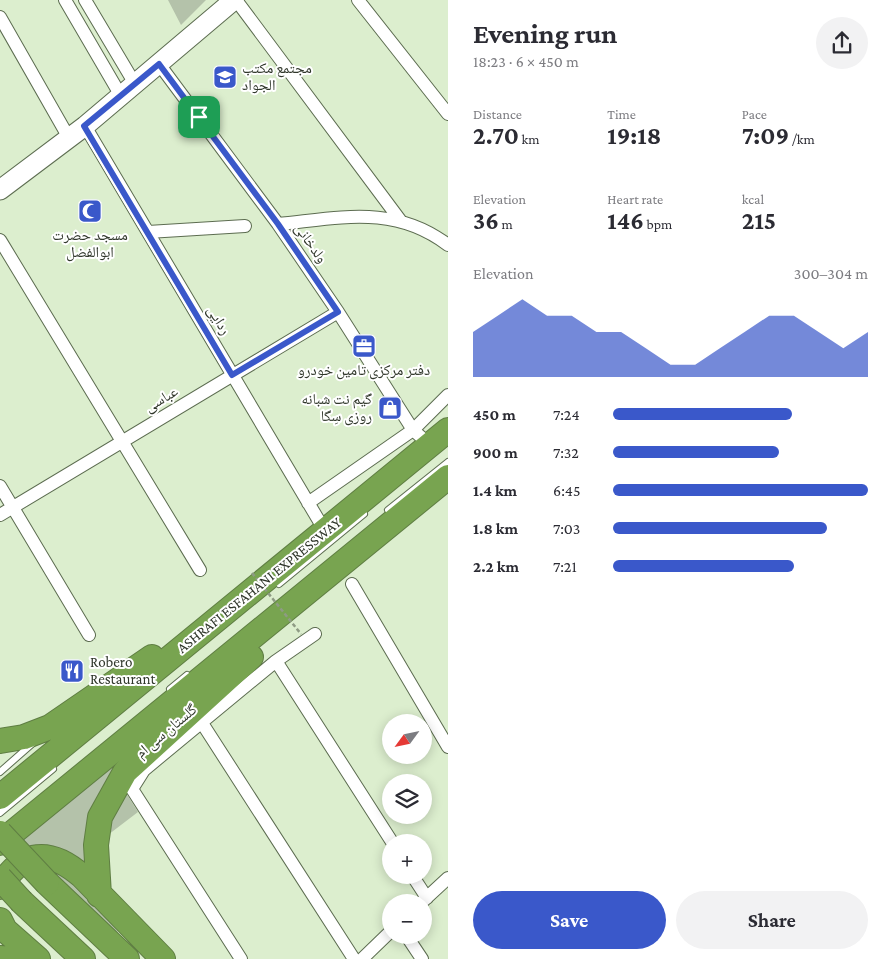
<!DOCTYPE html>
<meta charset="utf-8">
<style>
:root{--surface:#fff;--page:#f2f2f3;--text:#2b2b33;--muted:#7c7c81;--accent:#3a58ca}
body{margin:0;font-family:"Crimson Pro","Noto Naskh Arabic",serif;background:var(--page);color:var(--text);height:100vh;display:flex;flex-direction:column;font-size:19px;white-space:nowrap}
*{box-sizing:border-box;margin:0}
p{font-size:16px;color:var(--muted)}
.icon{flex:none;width:28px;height:28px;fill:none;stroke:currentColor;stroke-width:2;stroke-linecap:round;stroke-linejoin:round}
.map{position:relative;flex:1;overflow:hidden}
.side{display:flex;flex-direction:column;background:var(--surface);width:445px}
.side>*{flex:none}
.needle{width:32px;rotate:237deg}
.controls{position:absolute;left:382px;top:714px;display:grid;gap:10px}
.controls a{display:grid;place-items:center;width:50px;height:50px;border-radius:50%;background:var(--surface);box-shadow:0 2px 12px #0003;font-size:25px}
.pin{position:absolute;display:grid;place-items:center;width:42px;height:42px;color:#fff;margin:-21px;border-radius:10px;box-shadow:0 2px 8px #0006}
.round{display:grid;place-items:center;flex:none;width:52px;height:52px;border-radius:26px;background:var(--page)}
.head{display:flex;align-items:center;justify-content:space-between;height:85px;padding:0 25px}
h1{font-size:28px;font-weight:700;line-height:38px}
.stats{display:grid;grid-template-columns:repeat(3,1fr);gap:8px;height:85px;padding:5px 25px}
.stats div{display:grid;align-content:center}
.stats b{font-size:25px;font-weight:700}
.stats small{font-size:14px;font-weight:400}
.stats p{font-size:14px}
.chart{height:140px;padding:10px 25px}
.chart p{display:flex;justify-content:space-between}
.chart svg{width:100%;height:90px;margin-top:5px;fill:var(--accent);opacity:.7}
.cta{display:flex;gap:10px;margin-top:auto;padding:10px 25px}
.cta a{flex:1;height:58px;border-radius:30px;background:var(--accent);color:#fff;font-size:20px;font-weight:700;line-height:58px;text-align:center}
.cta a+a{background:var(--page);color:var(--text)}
ul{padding:0 25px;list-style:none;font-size:16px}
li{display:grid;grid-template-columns:80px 60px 1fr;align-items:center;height:38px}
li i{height:12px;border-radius:6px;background:var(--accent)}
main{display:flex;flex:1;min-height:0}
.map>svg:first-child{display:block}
.green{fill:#b4c2aa}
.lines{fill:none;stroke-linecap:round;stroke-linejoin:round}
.lane-casing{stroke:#5c6c50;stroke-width:8}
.street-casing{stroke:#5c6c50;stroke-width:14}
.secondary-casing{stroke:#5c6c50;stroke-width:21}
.highway-casing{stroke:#5f7e43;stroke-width:26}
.lane{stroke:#fff;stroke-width:6}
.street{stroke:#fff;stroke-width:12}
.secondary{stroke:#fff;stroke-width:19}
.highway{stroke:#78a450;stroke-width:24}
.highway-bridge-casing{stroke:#5f7e43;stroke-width:26;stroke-linecap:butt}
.path-bridge{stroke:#8e9b84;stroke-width:2.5;stroke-dasharray:4 2.5;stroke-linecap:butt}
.highway-bridge{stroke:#78a450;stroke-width:24}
.route-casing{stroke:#fff;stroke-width:10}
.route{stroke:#3a58ca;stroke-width:6}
.labels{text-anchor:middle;stroke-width:4;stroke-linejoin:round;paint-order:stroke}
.poi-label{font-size:15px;fill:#30372b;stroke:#fff;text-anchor:start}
.street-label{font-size:15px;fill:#30372b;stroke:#fff}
</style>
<main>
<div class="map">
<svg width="448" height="959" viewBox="0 0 448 959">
<rect width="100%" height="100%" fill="#dceece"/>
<path class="green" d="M168,0h38l-25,25z
M124,758l-32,123 -62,-29 -10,-13z
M121,785l17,27 -38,29z
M39,862h12l58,56 21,34z"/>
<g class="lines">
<g class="lane-casing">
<path id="lane" d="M388,510l60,-48
M279,584l85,-70
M170,689l17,-14
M0,772l33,-29
M0,813l53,-44"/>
</g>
<g class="street-casing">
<path id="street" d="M65,0l56,96
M85,0l50,84
M236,0l164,220
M358,0l90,114
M0,17l69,121
M159,64l119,160 60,88 75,118 16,14
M85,126l240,405
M278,224c62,-6 116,-20 170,21
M148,232l97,-6
M0,240l200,330
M0,486l89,149
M308,503l105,-73 35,-35
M0,515l338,-203
M352,584l96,163
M276,661l116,181
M202,723l152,236
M412,875l15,23
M422,902l26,-24
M406,935l16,24
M241,959l-109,-170 12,-19 132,-109 39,-27
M362,959l29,-28"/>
</g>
<g class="secondary-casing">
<path id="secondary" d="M0,190l85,-64 149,-126"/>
</g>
<g class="highway-casing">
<path id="highway" d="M0,741l24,-4 26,-10 102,-70
M0,797l448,-367
M0,843l448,-366
M47,883l80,76
M0,887c22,-37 50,-39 82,-11l81,83
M99,895l-3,-50 4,-28 25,-45 126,-115
M22,902l61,57
M0,920l5,10 33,29
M0,958l13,1"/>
</g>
<use href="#lane" class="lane"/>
<use href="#street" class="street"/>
<use href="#secondary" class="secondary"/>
<use href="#highway" class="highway"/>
<g class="highway-bridge-casing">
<path id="highway-bridge" d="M0,833l47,50
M0,878l22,24"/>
</g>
<path class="path-bridge" d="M252,573l49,61"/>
<use href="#highway-bridge" class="highway-bridge"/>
</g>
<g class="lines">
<g class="route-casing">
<path id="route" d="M159,64l119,160 60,88 -106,63 -148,-249z"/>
</g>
<use href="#route" class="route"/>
</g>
<defs>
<g id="school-square" transform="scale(1.25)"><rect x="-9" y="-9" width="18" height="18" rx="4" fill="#3a58ca" stroke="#fff"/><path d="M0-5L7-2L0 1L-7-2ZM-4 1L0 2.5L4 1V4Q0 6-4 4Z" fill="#fff"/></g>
<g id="mosque-square" transform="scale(1.25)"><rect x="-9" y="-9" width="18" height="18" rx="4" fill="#3a58ca" stroke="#fff"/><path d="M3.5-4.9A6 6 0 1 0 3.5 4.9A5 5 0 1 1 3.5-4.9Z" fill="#fff"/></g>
<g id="office-square" transform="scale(1.25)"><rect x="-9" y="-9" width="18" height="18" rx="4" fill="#3a58ca" stroke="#fff"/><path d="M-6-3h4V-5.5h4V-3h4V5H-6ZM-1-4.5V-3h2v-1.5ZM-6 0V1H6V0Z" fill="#fff"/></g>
<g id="shop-square" transform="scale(1.25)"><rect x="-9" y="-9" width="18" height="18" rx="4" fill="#3a58ca" stroke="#fff"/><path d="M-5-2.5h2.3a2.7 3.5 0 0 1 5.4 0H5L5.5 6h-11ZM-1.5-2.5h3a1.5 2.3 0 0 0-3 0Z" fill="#fff"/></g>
<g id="restaurant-square" transform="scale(1.25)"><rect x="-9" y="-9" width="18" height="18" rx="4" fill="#3a58ca" stroke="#fff"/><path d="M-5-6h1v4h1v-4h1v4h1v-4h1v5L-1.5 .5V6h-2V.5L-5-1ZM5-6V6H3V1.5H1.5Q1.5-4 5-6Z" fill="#fff"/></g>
</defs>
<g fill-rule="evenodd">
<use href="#school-square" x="225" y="77"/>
<use href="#mosque-square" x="90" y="211"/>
<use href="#office-square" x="364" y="346"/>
<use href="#shop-square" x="390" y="408"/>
<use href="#restaurant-square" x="72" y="671"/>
</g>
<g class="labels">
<g class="poi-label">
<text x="242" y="73">مجتمع مکتب<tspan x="242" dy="17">الجواد</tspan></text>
<text x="90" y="240" text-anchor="middle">مسجد حضرت<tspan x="90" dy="17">ابوالفضل</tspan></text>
<text x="364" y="375" text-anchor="middle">دفتر مرکزی تامین خودرو</text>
<text x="372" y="404" text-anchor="end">گیم نت شبانه<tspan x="372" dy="17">روزی سِگا</tspan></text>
<text x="90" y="667">Robero<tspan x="90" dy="17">Restaurant</tspan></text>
</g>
<g class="street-label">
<text transform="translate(311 243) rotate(55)" y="5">ولدخانی</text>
<text transform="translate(219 320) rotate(59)" y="5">ردایی</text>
<text transform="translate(161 399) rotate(-31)" y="5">عباسی</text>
<text transform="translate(259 585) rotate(-39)" y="5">ASHRAFI ESFAHANI EXPRESSWAY</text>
<text transform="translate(166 731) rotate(-40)" y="5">گلستان سی ام</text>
</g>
</g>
</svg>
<div class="controls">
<a><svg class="needle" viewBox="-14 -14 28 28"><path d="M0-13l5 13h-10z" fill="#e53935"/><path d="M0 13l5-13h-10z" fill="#7c7c81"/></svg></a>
<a><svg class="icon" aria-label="layers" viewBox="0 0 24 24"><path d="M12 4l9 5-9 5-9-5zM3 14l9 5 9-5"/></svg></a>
<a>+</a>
<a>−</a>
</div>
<div class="pin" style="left:199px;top:117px;background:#1e9e55"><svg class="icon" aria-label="arrive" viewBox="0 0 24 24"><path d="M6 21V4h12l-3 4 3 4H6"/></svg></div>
</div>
<section class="side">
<div class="head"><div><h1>Evening run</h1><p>18:23 · 6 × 450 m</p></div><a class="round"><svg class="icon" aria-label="share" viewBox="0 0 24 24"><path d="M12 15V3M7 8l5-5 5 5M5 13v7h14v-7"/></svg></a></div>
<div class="stats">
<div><p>Distance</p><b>2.70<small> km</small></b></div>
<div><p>Time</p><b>19:18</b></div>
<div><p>Pace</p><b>7:09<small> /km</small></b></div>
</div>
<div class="stats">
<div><p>Elevation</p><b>36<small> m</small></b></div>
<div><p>Heart rate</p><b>146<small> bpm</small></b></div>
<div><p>kcal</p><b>215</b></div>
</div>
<div class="chart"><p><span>Elevation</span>300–304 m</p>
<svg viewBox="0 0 160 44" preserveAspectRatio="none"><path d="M0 44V22L10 14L20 6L30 14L40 14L50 22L60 22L70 30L80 38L90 38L100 30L110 22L120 14L130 14L140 22L150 30L160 22V44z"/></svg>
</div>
<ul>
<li><b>450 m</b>7:24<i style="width:70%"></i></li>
<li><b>900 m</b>7:32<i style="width:65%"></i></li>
<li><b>1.4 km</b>6:45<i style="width:100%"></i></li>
<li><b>1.8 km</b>7:03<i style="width:84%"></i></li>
<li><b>2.2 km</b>7:21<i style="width:71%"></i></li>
</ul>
<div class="cta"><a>Save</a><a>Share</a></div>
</section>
</main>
